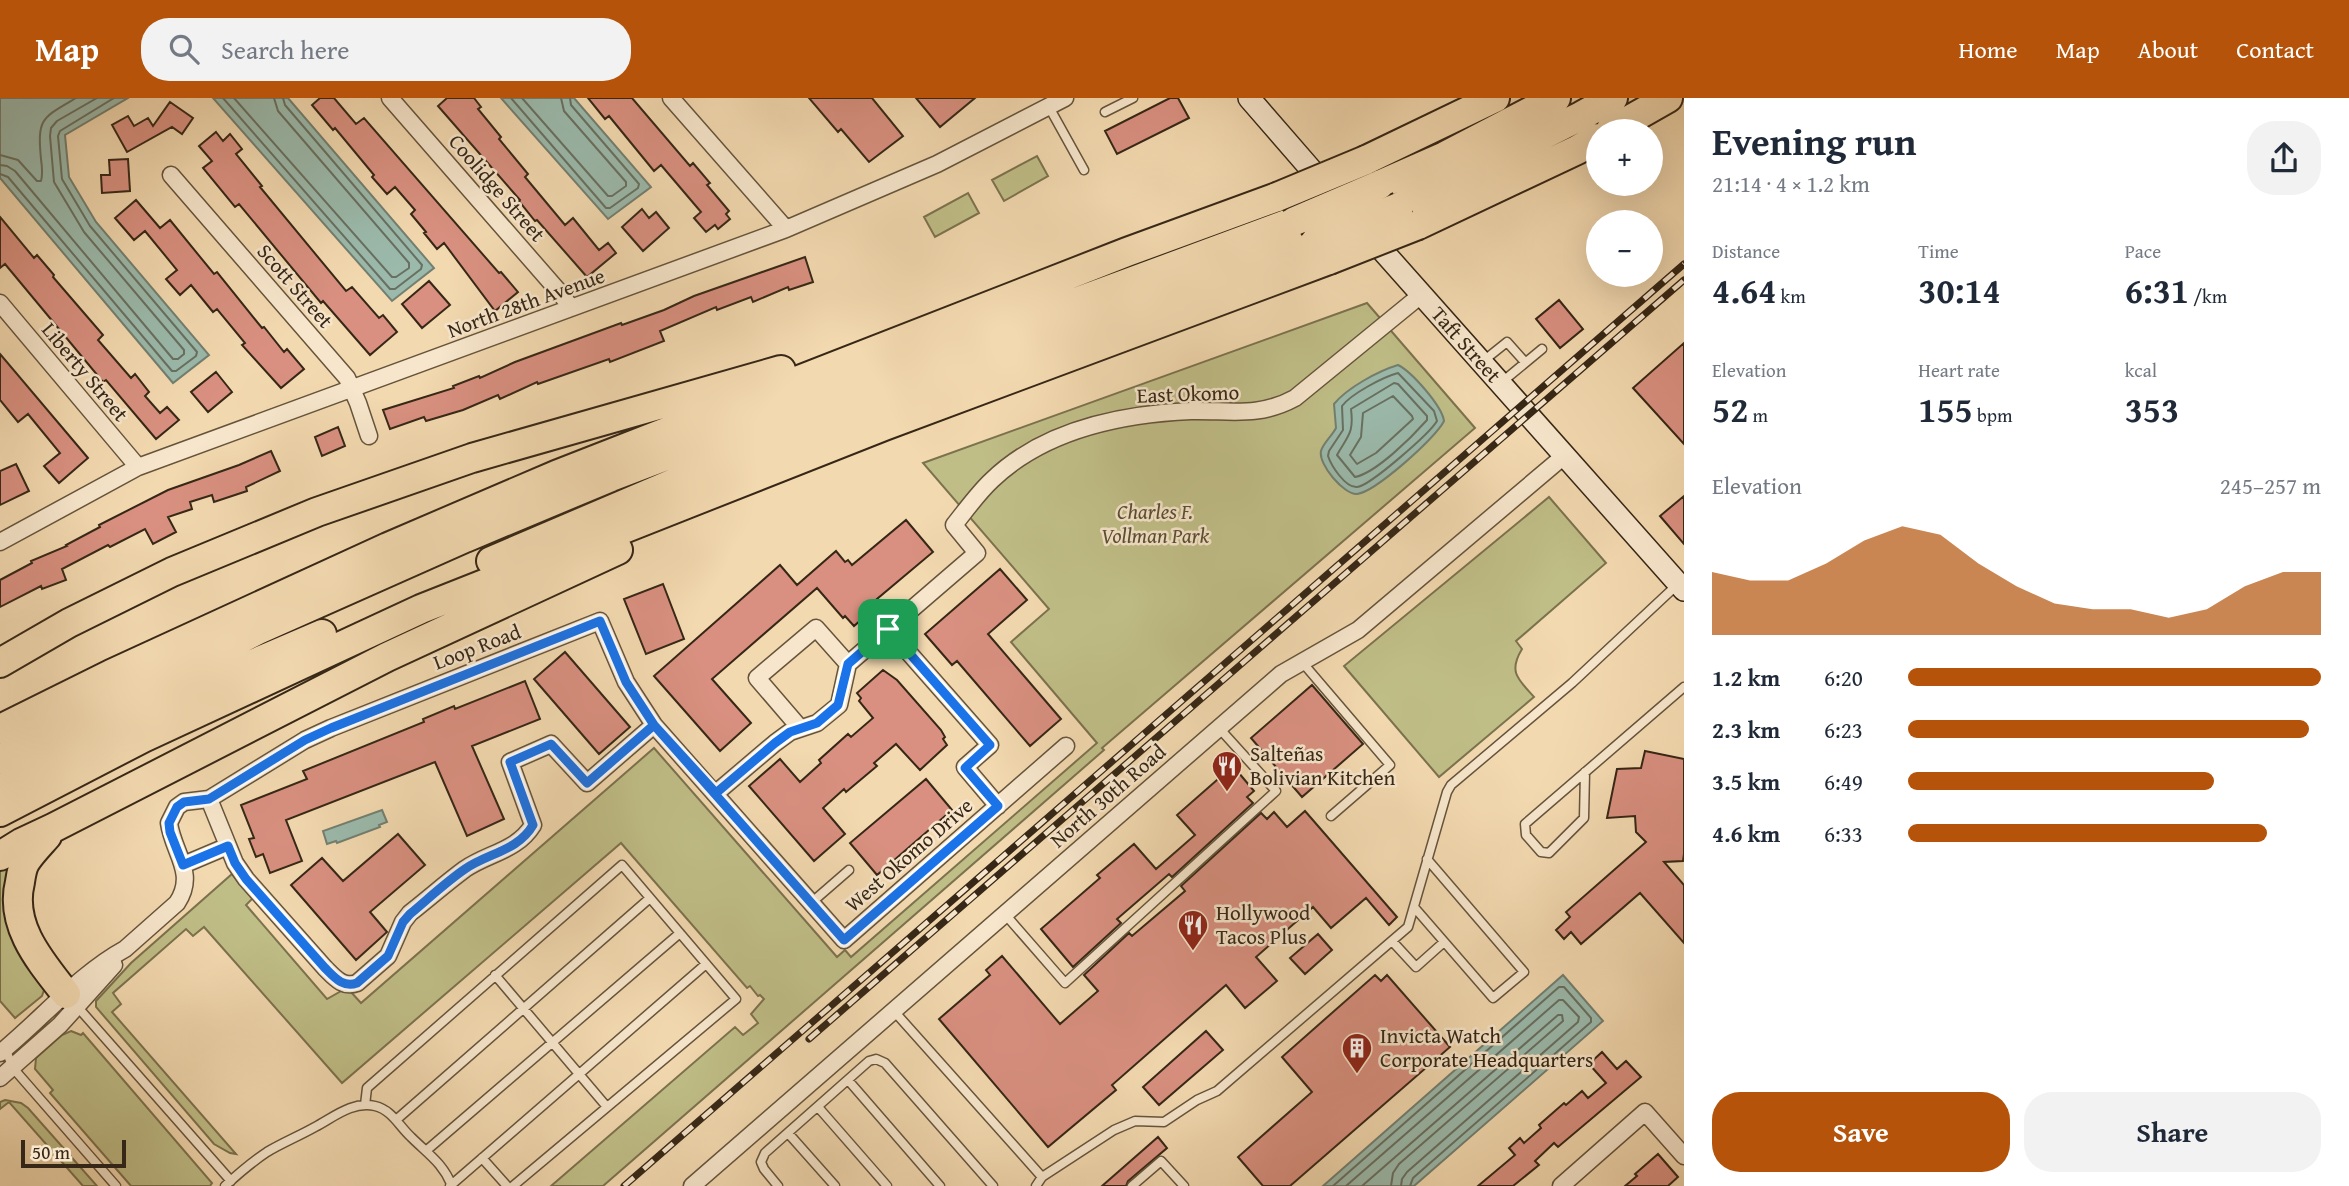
<!DOCTYPE html>
<meta charset="utf-8">
<style>
:root{--surface:#fff;--page:#f2f2f3;--text:#1f2937;--muted:#747a83;--accent:#b45309}
body{margin:0;font-family:"Gentium Book Plus",serif;background:var(--page);color:var(--text);height:100vh;display:flex;flex-direction:column;font-size:26px;white-space:nowrap}
*{box-sizing:border-box;margin:0}
p{font-size:23px;color:var(--muted)}
.icon{flex:none;width:38px;height:38px;fill:none;stroke:currentColor;stroke-width:2;stroke-linecap:round;stroke-linejoin:round}
.map{position:relative;flex:1;overflow:hidden}
.drawer{display:flex;flex-direction:column;background:var(--surface);width:665px}
.drawer>*{flex:none}
.buttons{position:absolute;left:1586px;top:21px;display:grid;gap:14px}
.buttons a{display:grid;place-items:center;width:77px;height:77px;border-radius:50%;background:var(--surface);box-shadow:0 7px 28px #0002;font-size:35px}
.scale{position:absolute;left:21px;bottom:18px;width:105px;box-sizing:border-box;padding-left:7px;border:4px solid #362716;border-top:0;font-size:19px;line-height:24px;white-space:nowrap;color:#362716;-webkit-text-stroke:5px #f7e6cc;paint-order:stroke}
.pin{position:absolute;display:grid;place-items:center;width:60px;height:60px;color:#fff;margin:-30px;border-radius:14px;box-shadow:0 4px 10px #0006}
.round{display:grid;place-items:center;flex:none;width:74px;height:74px;border-radius:28px;background:var(--page)}
.summary{display:flex;align-items:center;justify-content:space-between;height:119px;padding:0 28px}
h1{font-size:38px;font-weight:700;line-height:52px}
.figures{display:grid;grid-template-columns:repeat(3,1fr);gap:10px;height:119px;padding:7px 28px}
.figures div{display:grid;align-content:center}
.figures b{font-size:35px;font-weight:700}
.figures small{font-size:19px;font-weight:400}
.figures p{font-size:19px}
.chart{height:196px;padding:14px 28px}
.chart p{display:flex;justify-content:space-between}
.chart svg{width:100%;height:126px;margin-top:7px;fill:var(--accent);opacity:.7}
.button{display:flex;gap:14px;margin-top:auto;padding:14px 28px}
.button a{flex:1;height:80px;border-radius:28px;background:var(--accent);color:#fff;font-size:28px;font-weight:700;line-height:80px;text-align:center}
.button a+a{background:var(--page);color:var(--text)}
ul{padding:0 28px;list-style:none;font-size:23px}
li{display:grid;grid-template-columns:112px 84px 1fr;align-items:center;height:52px}
li i{height:18px;border-radius:9px;background:var(--accent)}
header{display:flex;align-items:center;gap:42px;box-sizing:border-box;height:98px;padding:0 35px;background:var(--accent);color:#fff}
header strong{font-size:33px}
nav{display:flex;gap:38px;margin-inline-start:auto;font-size:24px}
.search{width:490px;height:63px;background:var(--page);display:flex;align-items:center;gap:18px;box-sizing:border-box;padding:0 24px;border-radius:28px;color:var(--muted);font-size:26px}
main{display:flex;flex:1;min-height:0}
.map>svg:first-child{display:block}
.green{fill:#c0be87;stroke:#7b724e;stroke-width:2}
.water{fill:#9bbaac;stroke:#737f70;stroke-width:2}
.lines{fill:none;stroke-linecap:round;stroke-linejoin:round}
.shore{stroke:#687061;stroke-width:2}
.building{fill:#d99080;stroke:#362716;stroke-width:2}
.lane-casing{stroke:#65543c;stroke-width:11}
.street-casing{stroke:#65543c;stroke-width:19}
.secondary-casing{stroke:#362716;stroke-width:24}
.highway-casing{stroke:#362716;stroke-width:32}
.lane{stroke:#f7e6cc;stroke-width:8}
.street{stroke:#f7e6cc;stroke-width:16}
.secondary{stroke:#f7e6cc;stroke-width:21}
.highway{stroke:#f3d9b0;stroke-width:28}
.rail-casing{stroke:#362716;stroke-width:7}
.rail{stroke:#f7e6cc;stroke-width:4.5;stroke-dasharray:13;stroke-linecap:butt}
.highway-bridge-casing{stroke:#362716;stroke-width:32;stroke-linecap:butt}
.highway-bridge{stroke:#f3d9b0;stroke-width:28}
.route-casing{stroke:#fff;stroke-width:14}
.route{stroke:#1a73e8;stroke-width:9}
.labels{text-anchor:middle;stroke-width:5;stroke-linejoin:round;paint-order:stroke}
.street-label{font-size:21px;fill:#362716;stroke:#f7e6cc}
.park-label{font-size:21px;font-style:italic;fill:#584d32;stroke:#f7e6cc}
.poi-label{font-size:21px;fill:#362716;stroke:#f7e6cc;text-anchor:start}
</style>
<header>
<strong>Map</strong>
<div class="search"><svg class="icon" aria-label="search" viewBox="0 0 24 24"><circle cx="10" cy="10" r="6"/><path d="M15 15l6 6"/></svg>Search here</div>
<nav><a>Home</a><a>Map</a><a>About</a><a>Contact</a></nav>
</header>
<main>
<div class="map">
<svg width="1684" height="1088" viewBox="0 0 1684 1088">
<rect width="100%" height="100%" fill="#f3d9b0"/>
<filter id="stains"><feTurbulence type="fractalNoise" baseFrequency=".00286" numOctaves="4"/><feColorMatrix values="0 0 0 0 .2 0 0 0 0 .09 0 0 0 0 .02 0 0 0 .5 -.17"/></filter>
<radialGradient id="worn" r=".72"><stop offset=".6" stop-color="#630" stop-opacity="0"/><stop offset="1" stop-color="#630" stop-opacity=".3"/></radialGradient>
<path class="green" d="M1037,58l11,20 -44,25 -12,-21z
M968,95l11,20 -44,24 -11,-20z
M1367,205l108,125 -373,320 2,2 -501,436h-52l184,-159 8,8 15,-12 -7,-9 13,-15 -4,-4 -2,1 -8,-10 -3,2 -126,-145 -279,240 -138,-156 -11,9 -7,-7 -73,64 8,11 -9,8 124,142 -6,-1 -16,-9 -118,-137v-6l35,-38 101,-89 21,24 -7,7 81,94 16,-9 7,1 11,12 293,-255 183,209 8,-7 6,7 246,-214 -86,-101 38,-33 -126,-146z
M1549,399l57,66 -90,78 6,8c-14,23 -4,30 12,48l-95,80 -95,-111z
M10,765l35,124 -3,9 -27,22 -15,-17v-131z
M71,933l10,4 2,-2 129,150 -2,3h-79l-81,-93 3,-3 -18,-21 1,-11 26,-23z
M5,1002l16,3 7,5 69,78h-14l-74,-84 -9,7v-7z"/>
<path class="water" d="M0,0h128l-63,37 4,42 27,45 113,133 -36,28 -173,-205z
M213,0h75l146,170 -42,33z
M501,0h73l77,89 -43,32z
M1398,267c14,7 44,41 46,56 -8,17 -69,71 -87,73 -13,1 -39,-30 -36,-43 2,-8 11,-15 15,-23l-2,-24c13,-16 44,-33 64,-39z
M382,712l5,12 -8,3 1,2 -43,16 -1,-2 -9,3 -4,-13z
M1563,877l40,46 -189,165h-91z"/>
<g class="lines">
<path class="shore" d="M223,0l167,191h5l26,-20 1,-4 -137,-160 -2,-7
M234,0l158,179h4l13,-9v-5l-131,-152 -4,-13
M511,0l95,110h4l28,-20 1,-4 -68,-79 -1,-7
M522,0l86,98h4l14,-10v-4l-62,-71 -3,-13
M0,57l18,5 19,21h4c2,-7 1,-15 0,-22 -4,-41 1,-41 35,-61
M0,67l7,1 8,5 158,188h5l6,-5v-4l-100,-118 -30,-50 -4,-46 1,-8 6,-7 40,-23
M0,76l8,3 164,194h4l20,-15 1,-4 -107,-126 -28,-47 -4,-43 2,-5 54,-33
M1398,275l36,38 3,10c-7,12 -67,65 -80,66 -12,1 -26,-22 -29,-31l1,-5 14,-21 -1,-24c9,-12 41,-29 56,-33z
M1394,285l4,1 29,32v4c-15,17 -51,53 -72,57l-18,-22c11,-20 17,-21 14,-46z
M1393,298l19,20 1,3 -37,34 -19,11 -7,-9 11,-18 2,-24z
M1333,1088l226,-199h5l27,31v4l-178,156 -3,8
M1346,1088l213,-186h4l16,17 -1,5 -171,150 -5,7 -1,7
M1362,1088l196,-171h4l1,6 -164,143 -6,9 -2,13"/>
</g>
<path class="building" d="M320,0h14l22,26 8,-6 135,155 2,-1 17,20 -23,19 -51,-68 -7,6 -13,-16 2,-1 -15,-18 4,-4 -20,-23 -8,7 -15,-17 2,-2 -39,-47 -2,2 -21,-25z
M447,0h27l7,9 -3,2 23,28 -2,2 29,35 -3,3 40,48 8,-7 26,32 9,-7 8,10 -29,24 -50,-57 -2,1 -16,-20 1,-1 -82,-94z
M588,0h44l58,68 3,-3 17,20 -3,2 22,26 -3,3 4,5 -12,10 -3,-4 -9,7 -12,-14 7,-6 -40,-47 -7,6 -45,-55 -4,3z
M809,0h63l31,38 -34,26 -28,-33 -3,3z
M916,0h59l-35,29z
M1170,0h8l11,20 -72,36 -12,-23z
M170,4l23,16 -11,16 -10,-7 -45,25 -15,-27 16,-9 6,10 14,-8 5,8z
M216,34l7,9 7,-7 12,15 -6,5 26,32 -2,1 86,104 6,-4 27,31 4,-3 14,17 -27,23 -47,-54 -2,2 -82,-99 -4,3 -32,-39 9,-7 -13,-15z
M128,61l2,32 -28,2 -1,-18h9l-1,-15z
M136,102l24,28 10,-8 44,54 3,-2 45,56 2,-1 20,25 3,-3 17,20 -23,19 -39,-43 3,-2 -28,-34 -4,3 -22,-27 -11,10 -14,-16 11,-9 -32,-39 -11,9 -19,-22z
M642,111l7,9 7,-6 13,16 -26,23 -21,-24z
M0,119l34,41 3,-3 17,20 -1,2 50,58 -5,5 33,38 4,-4 14,18 -4,4 15,17 7,-6 12,13 -23,19 -50,-59 -3,2 -98,-118 -5,4z
M805,159l8,25 -24,8 -1,-3 -35,15 -2,-5 -34,13 -1,-3 -56,24 4,10 -54,21 -1,-3 -71,25 -1,-2 -37,17 -2,-4 -35,15 -37,11 -2,-4 -34,12 -7,-19 71,-22 -1,-2 26,-10 1,2 35,-16 106,-39 1,2 42,-15 30,-14z
M429,183l21,24 -28,23 -20,-24z
M1559,202l24,29 -23,19 -24,-29z
M1684,245v101l-51,-56z
M0,256l88,104 -29,25 -15,-17 16,-13 -32,-39 -10,8 -18,-22z
M216,274l16,20 -24,20 -17,-20z
M338,329l7,19 -23,10 -7,-19z
M271,353l9,20 -34,16 1,4 -33,11 -2,-7 -22,7 2,7 -24,8 8,15 -23,12 -8,-15 -35,18 -2,-2 -46,24 4,11 -24,9 -1,-3 -41,21v-27l32,-17 -1,-2 36,-15 -1,-1 34,-18 -1,-2 69,-35 71,-25z
M16,366l13,27 -29,14v-34z
M1684,398v48l-24,-28z
M906,422l27,32 -56,47 3,4 -26,23 -9,-10 -2,2 -26,-30 -105,91 39,44 -31,28 -66,-75 126,-111 17,20 39,-34 9,11 3,-2 4,5z
M1000,471l27,31 -39,34 73,85 -31,27 -73,-85 -5,4 -27,-31z
M663,486l21,55 -38,15 -22,-55z
M565,554l65,75 -31,27 -65,-75z
M883,572l14,10 44,50 4,7 -2,2 4,6 -27,25 -24,-26 -22,19 3,3 -31,26 -2,-3 -21,19 22,26 -31,27 -65,-75 31,-27 20,23 21,-19 -2,-3 29,-26 3,3 22,-19 -14,-17 2,-3 -4,-5z
M525,583l15,38 -68,27 32,73 -37,17 -32,-74 -149,58 16,41 -32,12 -7,-19 -7,3 -7,-18 5,-1 -13,-33 66,-26 -4,-8 121,-49 -1,-3 31,-13 1,3z
M1312,587l51,59 -61,53 -51,-59z
M1645,653l39,8v95l-1,7 -19,1 20,23v58l-44,-50 -59,51 -10,-12 -7,7 -8,-9 14,-13 -4,-5 80,-70 -10,-10 -1,-16 -28,2 10,-49 24,-1z
M1233,668l21,25 -7,6 6,6 -81,74 -3,-3 -52,45 4,4 -48,44 -32,-38 59,-51 -3,-3 37,-31 22,25 39,-34 -18,-20z
M926,681l26,31 -75,65 -27,-32z
M1305,713l92,106 -8,8 -23,-27 -35,30 -18,-21 -57,50 21,24 -32,27 -19,-23 -114,100 4,5 -68,57 -109,-128 51,-44 -4,-5 16,-14 58,68 38,-33 -14,-16 45,-42 3,3 53,-45 -4,-5 80,-73 6,6 7,-7 13,15z
M398,736l27,31 -55,47 17,20 -31,28 -65,-75 31,-27 21,23z
M1318,836l14,16 -27,24 -15,-16z
M1375,877l6,6 6,-6 63,72 -160,139h-27l-25,-29 74,-65 -30,-35z
M1206,933l17,19 -64,55 -16,-18z
M1602,954l15,17 9,-8 15,16 -83,70 -4,-4 -19,18 4,4 -26,21h-35l37,-31 -6,-7 11,-10 4,5 17,-15 -2,-3 25,-22 2,2 16,-14 6,7 18,-15 -17,-19z
M1158,1039l9,11 -39,33 -2,5h-24z
M1658,1056l20,23 -10,9h-43l12,-10 -2,-2z"/>
<g class="lines">
<g class="lane-casing">
<path id="lane" d="M1049,9l35,63
M1105,14l28,-14
M1482,264l25,-20 18,20
M1502,284l40,-33
M1302,564l88,103 -59,51
M1585,674l-1,46 -35,35 -8,-1 -15,-17 -1,-11 159,-137
M811,805l38,-33
M1414,809l79,91 31,-26 -97,-113
M1004,815l61,70 211,-192 -57,-63
M1392,843l24,26 28,-25
M495,877l112,132
M75,906l156,177
M893,912l149,167 -6,9
M5,950l8,20 103,118
M848,982l92,106
M365,1007l2,-17 255,-223 114,134 -223,187
M818,1009l69,79
M396,1022l254,-222
M788,1035l47,53
M427,1052l253,-217
M482,1060l25,28
M1042,1079l72,-47 21,-9 29,1 33,-22 20,-9 191,-164 39,-135 4,-7 121,-102 106,-99
M225,1088c13,-12 27,-24 42,-34 15,-9 32,-16 48,-25 19,-10 37,-26 60,-21 17,4 24,20 36,31 17,17 32,26 41,49
M450,1088l256,-222
M778,1088l-14,-17 -3,-7 4,-9 104,-92 7,-2 9,4 108,123
M1132,1088l29,-25 23,25"/>
</g>
<g class="street-casing">
<path id="street" d="M390,0l171,196 10,14
M671,0l115,131
M171,77l176,203 11,25 11,33
M0,205l138,164
M0,444l138,-75 648,-238 151,-65 128,-66
M888,531l102,116 -25,22 33,39
M800,630l-43,-50 59,-50 32,36
M716,695l59,-50 15,-11 27,-9 22,-18 9,-41 129,-111 -23,-28c12,-15 24,-32 38,-45 52,-50 130,-66 199,-69 39,-1 67,7 104,-13l126,-103
M209,701l26,64 11,16 79,89c10,10 18,20 32,15l31,-27 15,-34 7,-9c18,-14 36,-30 55,-44 23,-16 52,-18 68,-44l-23,-63 41,-18 36,39 67,-58
M183,767l45,-19
M0,955c41,-33 79,-79 125,-104l52,-46c20,-30 -4,-50 -8,-80l8,-16 7,-5 25,-3 96,-59 26,-12 269,-107 26,61 28,43 190,215 222,-194
M0,980l60,-53 54,-60
M692,1088l589,-512 77,-44 206,-174
M1561,1088l84,-74 39,44"/>
</g>
<g class="secondary-casing">
<g id="secondary">
<path d="M1249,0l79,91"/>
<path id="s1" d="M1365,133l319,359"/>
</g>
</g>
<g class="highway-casing">
<path id="highway" d="M1610,33l58,-33
M1366,62l129,-62
M1379,87l66,-29 111,-58
M1399,109l182,-91 32,-18
M1418,127l159,-75 21,-12
M491,463l234,-100 590,-219
M0,565l69,-40 103,-51 145,-60 155,-54 309,-88
M0,631l111,-55 277,-127 168,-72 571,-223 150,-55
M0,661l258,-129 207,-92 146,-61 222,-85 462,-171
M0,691l190,-98 132,-57
M0,714l143,-74 278,-129 463,-183 445,-166
M47,738c-7,8 -15,16 -21,25 -4,6 -5,14 -6,21 -11,44 21,80 46,112
M0,758l21,-13 32,-15 334,-171 231,-107"/>
</g>
<use href="#lane" class="lane"/>
<use href="#street" class="street"/>
<use href="#secondary" class="secondary"/>
<use href="#highway" class="highway"/>
<g class="rail-casing">
<path id="rail" d="M809,941l875,-759
M624,1088l1060,-922"/>
</g>
<use href="#rail" class="rail"/>
<g class="highway-bridge-casing">
<path id="highway-bridge" d="M1277,99l89,-37
M1295,123l84,-36
M1315,144l84,-35
M1329,162l89,-35"/>
</g>
<use href="#highway-bridge" class="highway-bridge"/>
</g>
<g class="lines">
<g class="route-casing">
<path id="route" d="M888,531l-40,35 -10,41 -21,18 -27,9 -15,11 -59,50 -62,-68 -28,-43 -26,-61 -269,107 -26,12 -96,59 -25,3 -7,5 -8,16 1,9 13,33 45,-19 7,17 11,16 79,89c10,10 18,20 32,15l31,-27 15,-34 7,-8c18,-15 36,-32 55,-45 23,-16 53,-18 68,-44l-23,-63 41,-18 36,39 67,-58 190,215 154,-134 -33,-38 25,-23 -102,-116"/>
</g>
<use href="#route" class="route"/>
</g>
<defs>
<g id="restaurant-pin" transform="scale(1.575)"><path d="M0 17L-7.5 6A9.5 9.5 0 1 1 7.5 6Z" fill="#8f2418" stroke="#f7e6cc"/><path d="M-5-6h1v4h1v-4h1v4h1v-4h1v5L-1.5 .5V6h-2V.5L-5-1ZM5-6V6H3V1.5H1.5Q1.5-4 5-6Z" fill="#fff"/></g>
<g id="building-pin" transform="scale(1.575)"><path d="M0 17L-7.5 6A9.5 9.5 0 1 1 7.5 6Z" fill="#8f2418" stroke="#f7e6cc"/><path d="M-4-6H4V6H1V3H-1V6H-4ZM-2.5-4.3h1.7v1.8h-1.7ZM.8-4.3h1.7v1.8H.8ZM-2.5-1h1.7V.8h-1.7ZM.8-1h1.7V.8H.8Z" fill="#fff"/></g>
</defs>
<g fill-rule="evenodd">
<use href="#restaurant-pin" x="1227" y="668"/>
<use href="#restaurant-pin" x="1193" y="827"/>
<use href="#building-pin" x="1357" y="950"/>
</g>
<g class="labels">
<g class="street-label">
<text transform="translate(497 90) rotate(49)" y="7">Coolidge Street</text>
<text transform="translate(295 188) rotate(49)" y="7">Scott Street</text>
<text transform="translate(526 205) rotate(-20)" y="7">North 28th Avenue</text>
<text dy="7" stroke="none"><textPath href="#s1" startOffset="152">Taft Street</textPath></text>
<text transform="translate(85 274) rotate(50)" y="7">Liberty Street</text>
<text transform="translate(1188 296) rotate(-2)" y="7">East Okomo</text>
<text transform="translate(477 549) rotate(-21)" y="7">Loop Road</text>
<text transform="translate(1108 698) rotate(-41)" y="7">North 30th Road</text>
<text transform="translate(909 757) rotate(-41)" y="7">West Okomo Drive</text>
</g>
<g class="park-label">
<text x="1155" y="421">Charles F.<tspan x="1155" dy="24">Vollman Park</tspan></text>
</g>
<g class="poi-label">
<text x="1250" y="663">Salteñas<tspan x="1250" dy="24">Bolivian Kitchen</tspan></text>
<text x="1216" y="822">Hollywood<tspan x="1216" dy="24">Tacos Plus</tspan></text>
<text x="1380" y="945">Invicta Watch<tspan x="1380" dy="24">Corporate Headquarters</tspan></text>
</g>
</g>
<rect width="100%" height="100%" filter="url(#stains)"/>
<rect width="100%" height="100%" fill="url(#worn)"/>
</svg>
<div class="buttons">
<a>+</a>
<a>−</a>
</div>
<div class="scale">50 m</div>
<div class="pin" style="left:888px;top:531px;background:#1e9e55"><svg class="icon" aria-label="arrive" viewBox="0 0 24 24"><path d="M6 21V4h12l-3 4 3 4H6"/></svg></div>
</div>
<section class="drawer">
<div class="summary"><div><h1>Evening run</h1><p>21:14 · 4 × 1.2 km</p></div><a class="round"><svg class="icon" aria-label="share" viewBox="0 0 24 24"><path d="M12 15V3M7 8l5-5 5 5M5 13v7h14v-7"/></svg></a></div>
<div class="figures">
<div><p>Distance</p><b>4.64<small> km</small></b></div>
<div><p>Time</p><b>30:14</b></div>
<div><p>Pace</p><b>6:31<small> /km</small></b></div>
</div>
<div class="figures">
<div><p>Elevation</p><b>52<small> m</small></b></div>
<div><p>Heart rate</p><b>155<small> bpm</small></b></div>
<div><p>kcal</p><b>353</b></div>
</div>
<div class="chart"><p><span>Elevation</span>245–257 m</p>
<svg viewBox="0 0 160 44" preserveAspectRatio="none"><path d="M0 44V22L10 25L20 25L30 19L40 11L50 6L60 9L70 19L80 27L90 33L100 35L110 35L120 38L130 35L140 27L150 22L160 22V44z"/></svg>
</div>
<ul>
<li><b>1.2 km</b>6:20<i style="width:100%"></i></li>
<li><b>2.3 km</b>6:23<i style="width:97%"></i></li>
<li><b>3.5 km</b>6:49<i style="width:74%"></i></li>
<li><b>4.6 km</b>6:33<i style="width:87%"></i></li>
</ul>
<div class="button"><a>Save</a><a>Share</a></div>
</section>
</main>
